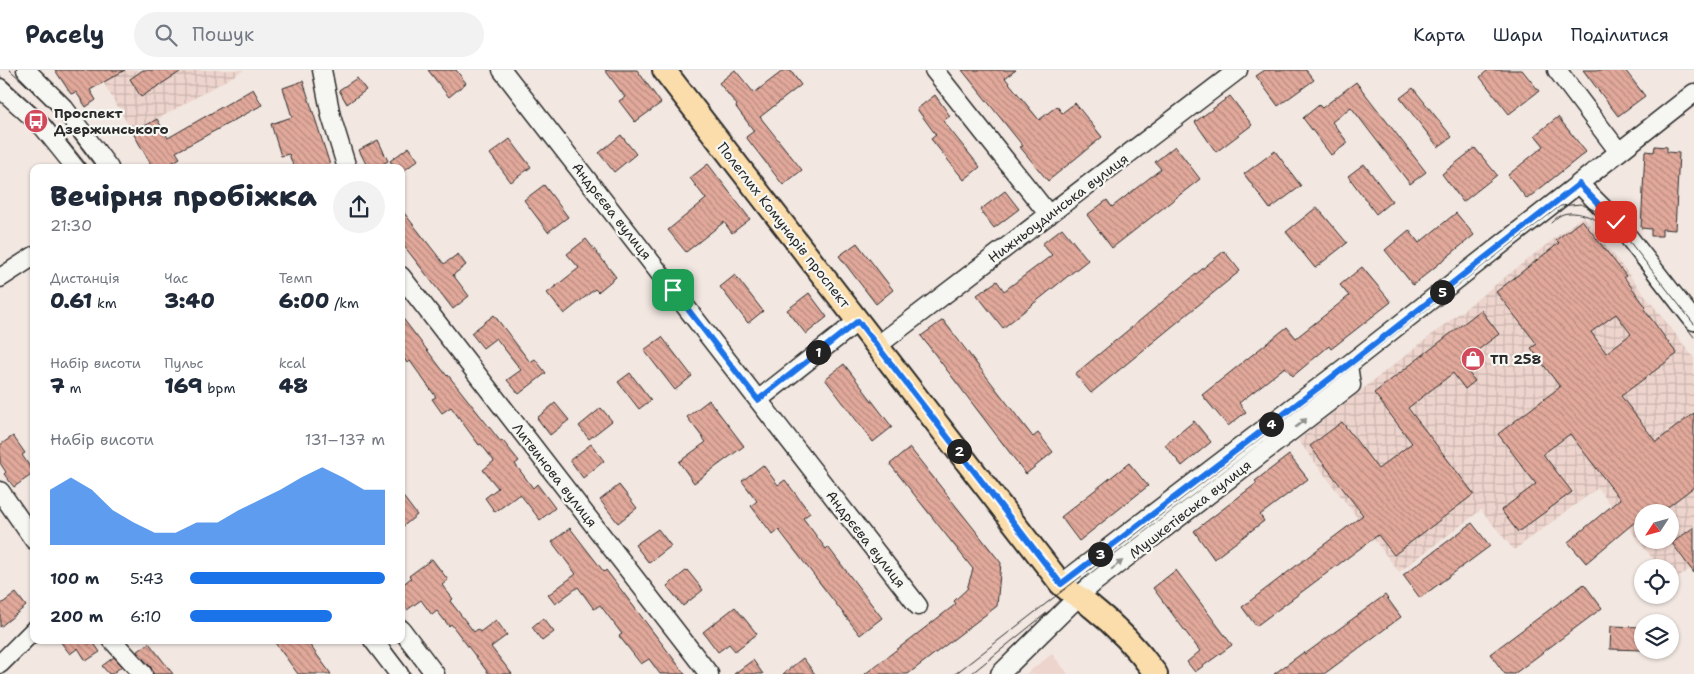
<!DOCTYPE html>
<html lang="uk">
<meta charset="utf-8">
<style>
:root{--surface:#fff;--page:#f2f2f3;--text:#1f2937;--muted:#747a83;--line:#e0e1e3;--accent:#1a73e8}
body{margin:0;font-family:"Shantell Sans",sans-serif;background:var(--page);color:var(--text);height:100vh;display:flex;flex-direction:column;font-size:19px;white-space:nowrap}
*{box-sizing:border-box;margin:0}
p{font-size:16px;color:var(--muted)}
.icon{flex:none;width:28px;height:28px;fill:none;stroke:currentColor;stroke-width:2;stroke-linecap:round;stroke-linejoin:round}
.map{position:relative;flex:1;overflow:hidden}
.side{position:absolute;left:30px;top:94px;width:375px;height:480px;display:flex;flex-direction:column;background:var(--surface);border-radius:10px;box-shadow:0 1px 4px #0004}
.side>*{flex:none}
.needle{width:32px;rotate:234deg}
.buttons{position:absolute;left:1634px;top:434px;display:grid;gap:10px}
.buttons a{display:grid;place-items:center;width:45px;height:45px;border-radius:50%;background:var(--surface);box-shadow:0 1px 4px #0004;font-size:25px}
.pin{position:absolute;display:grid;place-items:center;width:42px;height:42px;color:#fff;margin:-21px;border-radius:10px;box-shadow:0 2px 8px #0006}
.km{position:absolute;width:25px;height:25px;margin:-12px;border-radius:50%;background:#222;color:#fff;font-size:14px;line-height:25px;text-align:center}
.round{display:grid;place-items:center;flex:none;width:52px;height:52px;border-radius:26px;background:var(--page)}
.headline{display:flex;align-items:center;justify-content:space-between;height:85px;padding:0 20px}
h1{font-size:28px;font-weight:800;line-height:38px}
.stats{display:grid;grid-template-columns:repeat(3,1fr);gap:8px;height:85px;padding:5px 20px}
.stats div{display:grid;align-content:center}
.stats b{font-size:21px;font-weight:800}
.stats small{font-size:14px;font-weight:400}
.stats p{font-size:14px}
.chart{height:140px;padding:10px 20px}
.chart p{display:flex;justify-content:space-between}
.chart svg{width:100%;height:90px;margin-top:5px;fill:var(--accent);opacity:.7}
ul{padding:0 20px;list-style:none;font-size:16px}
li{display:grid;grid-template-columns:80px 60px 1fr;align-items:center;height:38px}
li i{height:12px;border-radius:6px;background:var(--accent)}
header{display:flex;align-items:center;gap:30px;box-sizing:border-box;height:70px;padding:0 25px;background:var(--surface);border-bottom:1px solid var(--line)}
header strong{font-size:24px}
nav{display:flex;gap:28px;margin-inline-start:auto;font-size:18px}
.search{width:350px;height:45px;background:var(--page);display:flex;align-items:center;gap:12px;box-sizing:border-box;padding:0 18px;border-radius:28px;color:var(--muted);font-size:19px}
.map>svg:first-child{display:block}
.built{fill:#edd4cc}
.industrial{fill:url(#industrial-grid);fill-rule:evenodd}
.building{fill:url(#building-back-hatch);stroke:#2b2b2b;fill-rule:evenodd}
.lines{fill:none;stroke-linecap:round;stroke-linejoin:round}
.minor-casing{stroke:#2b2b2b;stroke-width:21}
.major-casing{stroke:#2b2b2b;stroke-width:26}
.minor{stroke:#f6f6f2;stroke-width:18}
.major{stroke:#fbddab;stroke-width:22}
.tram{stroke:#2b2b2b;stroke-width:1}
.oneway{fill:#90908e}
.route-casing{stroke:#fff;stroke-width:10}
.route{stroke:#1a73e8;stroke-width:6}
.labels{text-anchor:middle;stroke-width:4.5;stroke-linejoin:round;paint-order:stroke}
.poi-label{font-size:14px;font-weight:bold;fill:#2b2b2b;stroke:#f6f6f2;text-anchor:start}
.street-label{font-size:14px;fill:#2b2b2b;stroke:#f6f6f2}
</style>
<header>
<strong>Pacely</strong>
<div class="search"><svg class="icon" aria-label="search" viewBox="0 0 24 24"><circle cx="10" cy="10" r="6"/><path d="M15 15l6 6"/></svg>Пошук</div>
<nav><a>Карта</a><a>Шари</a><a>Поділитися</a></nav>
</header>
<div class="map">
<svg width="1694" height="604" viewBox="0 0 1694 604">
<defs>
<pattern id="industrial-grid" width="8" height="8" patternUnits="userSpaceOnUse" patternTransform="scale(1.25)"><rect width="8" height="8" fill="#edd4cc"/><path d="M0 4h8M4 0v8" fill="none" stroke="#cbb6af"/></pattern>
<pattern id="building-back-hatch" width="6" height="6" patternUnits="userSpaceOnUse" patternTransform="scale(1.25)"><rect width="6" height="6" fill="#e2a99b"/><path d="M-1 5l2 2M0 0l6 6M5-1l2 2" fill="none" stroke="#b78a7f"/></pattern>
</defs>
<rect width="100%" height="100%" fill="#f2e7e1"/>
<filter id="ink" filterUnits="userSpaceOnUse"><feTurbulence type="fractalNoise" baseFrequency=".02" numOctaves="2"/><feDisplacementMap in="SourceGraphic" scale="10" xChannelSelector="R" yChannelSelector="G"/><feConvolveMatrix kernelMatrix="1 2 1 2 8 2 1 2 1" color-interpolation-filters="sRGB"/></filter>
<g filter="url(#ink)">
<path class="built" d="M1052,584l16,20h-42z"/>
<path class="industrial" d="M96,0h148l-111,63z
M1583,146l111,142v208l-23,17 -1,-15 -11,-1 -61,-79 -84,62 -33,-40 -82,62 -101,-132zM1642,442h28v28h-28z"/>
<path class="building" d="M55,0h70l-35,20 6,10 -10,7 -10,-15 -5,2z
M143,0h40l-42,27 -11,-18z
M428,0h28l10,13 -17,14z
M605,0h32l24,33 -26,19 -16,-21 6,-4z
M735,0l19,23 30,-23h6l11,15 -41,32 42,53 -19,15 -37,-48 8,-6 -18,-24 1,-2 -18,-22z
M962,0h54l-11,8 34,42 18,-14 5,7 13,-10 27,34 -54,44 -28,-34 3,-1z
M1265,0h41l8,10 -36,26 -22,-30z
M1488,0h34l17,21 -30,23 -29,-37z
M1583,0h42l20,26 -27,20z
M357,8l9,12 -19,14 -8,-14z
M303,11l28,87h-37l-5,-14 -8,2 -10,-32 21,-7 -9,-29z
M1356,12l70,90 -16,12 -59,-77 -19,15 16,21 -17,12 -28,-37 16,-13 3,3z
M1413,18l39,49 -14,10 -38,-49z
M253,19l9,16 -86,47 4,6 -16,10h-11l-20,-35 24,-14 11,19z
M935,25l15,21 -7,5 37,46 -16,13 -33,-41 5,-4 -19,-26z
M1230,26l22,29 -36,27 -21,-30z
M1558,47l28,35 -59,47 -19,-24 36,-29 -9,-11z
M621,65l15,19 -22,18 -15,-19z
M510,69l21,28 -20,15 -21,-28z
M378,70l10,21 -13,7h-7l-9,-18z
M1175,76l25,33 -88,69 -25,-33 20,-15 5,7 49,-38 -6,-7z
M1655,76l12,1v5l12,1 -4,77 -13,-1v7h-11v-7l-10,-1 4,-77 9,1z
M409,77l9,13 -17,13v-5h-6l-5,-7z
M1475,78l22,27 -34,27 -21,-28z
M1275,81l26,35 -31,23 -26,-35z
M708,94l42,55 -18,14 -8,-11 -38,30 -18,-22 38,-31 -16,-21z
M1364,94l28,37 -16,13 -28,-38z
M544,115l24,32 -20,15 -24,-32z
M1005,121l14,18 -25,19 -14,-18z
M1317,137l30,36 -32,25 -29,-36z
M401,139l43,55 14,-10 8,11 -13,10 16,21 -16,13 -52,-67z
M1456,143l18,22 -61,50 -28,-35 24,-20 10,13z
M1582,150l44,56 -2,1 22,30 -2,2 33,45 -56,42 35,46 38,-29v74l-33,25h-19v17l-6,-8 -50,42 -18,-21 52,-43 -50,-65 -27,20 29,38 -54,40 -17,-22 35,-26 -38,-50 62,-47 -29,-39 6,-4 -41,-52 63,-49 -3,-3zM1616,244l15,20 -25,19 -15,-21z
M1062,158l26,32 -85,68 -26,-33 20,-14 7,10 48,-36 -10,-11z
M586,169l30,38 -18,15 -3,-3 -31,25 -17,-21 32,-25 -12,-14z
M857,173l36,47 -17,14 -37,-48z
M1224,181l16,20 -149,122 -16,-19z
M1362,197l29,35 -60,47 -2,-3 -36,30 -8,-9 -46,36 7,9 -18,14 -26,-31 85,-68 9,11 53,-42 -9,-11z
M735,205l28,36 -15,12 -28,-36z
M809,223l18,24 -21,17 -19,-24z
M1481,240l18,24 -38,29 14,18 -10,8 -12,-16 -45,35 66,86 -80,61 -16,-20 -122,91 -14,-19 121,-92 -53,-69 32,-24 36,47 34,-26 -38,-50z
M494,245l36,47 5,-3 11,14 -27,21 -12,-14 14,-10 -25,-32 -13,10 -12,-15z
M401,246l46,60 1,-1 53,67 2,-1 16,20 -4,3 18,24 4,-4 18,24 -15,12 -20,-26 -25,18 -10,-14 13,-10 -15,-18 11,-9 -13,-17 -2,1 -28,-38 -9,6 -10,-14 4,-2 -26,-36 -3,2 -6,-9z
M943,250l90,117 5,-4 15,19 -27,22 -105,-138z
M662,267l30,39 -17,14 -31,-40z
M844,294l48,63 -19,15 -48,-63z
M630,303l21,27 -12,9 -21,-27z
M709,330l35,46 -50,37 -15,-21 27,-20 -19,-25z
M555,333l14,17 -19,15 -13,-17z
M601,338l11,13 -23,18 -10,-13z
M1194,351l17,21 -29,24 -17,-21z
M13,366l12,17 -3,2 12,18 -20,14 -10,-13 2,-2 -6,-9v-18z
M591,374l13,17 -21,17 -13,-18z
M910,378l91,115 -4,43 -89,68h-43l91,-70 -2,-3 13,-12 6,-20 -83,-105z
M1289,385l19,24 -48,36 4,6 -50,38 -20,-28 63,-48 -2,-2z
M1129,393l19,23 -69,55 -18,-24z
M763,395l15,20 7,-5 25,33 -7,5 23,31 2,-2 54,71 -22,17 -81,-105 -6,5 -22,-29 6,-5 -15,-20z
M619,415l18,23 -19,15 -18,-23z
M401,424l16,21 -16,13z
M1472,453l18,23 -70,52 -17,-23z
M1694,457v46l-22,-30z
M570,458l34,44 2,-2 79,104h-25l-11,-15 -8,5 -22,-28 3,-2 -22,-29 -6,4 -16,-22 -23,17 -7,-9 28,-21 -24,-32z
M658,459l13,17 -22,17 -14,-18z
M432,489l16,21 -6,5 11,14 -3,2 24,31 4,-3 2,3 16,-12 11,15 -16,12 21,27h-23l-38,-50 -2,2 -12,-15 -5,4 -11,-15 -14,10 -6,-7v-17l10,-8 -2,-2z
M687,500l16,20 -20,16 -16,-20z
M1176,500l56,75 -37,27 -8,-10 13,-11 -47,-63z
M1584,514l18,24 -88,66h-9l-15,-20z
M16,523l10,13 -26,21v-22z
M1385,525l16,22 -77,57h-50l30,-22 1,2z
M735,537l22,27 -22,17 -6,-7 -11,8 -15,-20z
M543,548l11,14 -12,9 -10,-14z
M1611,556l31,1v23l-32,-1z
M59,570h30l-2,1 2,3 4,-2 7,10 -14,9 -8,-13 -8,6z
M273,570h33l25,34h-33z
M149,573l24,31h-20l-2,-7 -14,-15z
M114,587l8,9 -10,8h-3l-7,-8z
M803,588l12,16h-32z
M753,590l10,14h-29z"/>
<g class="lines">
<g class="minor-casing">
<path id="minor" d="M26,0l38,38 45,60
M322,0l9,46 16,52
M502,0l416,536
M934,0l115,145
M1557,0l62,82
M0,18l43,39 33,41
M1579,114l37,37 78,100
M401,206l308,398
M0,208l34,-22
M877,276l361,-276
M758,330l100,-79
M0,421l34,49
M1061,514l287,-219 346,-272
M401,559l34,45
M112,570l31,34
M373,570l26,34
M0,594l34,-34
M1000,604l79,-78 17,-15 255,-196 -3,-20"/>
</g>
<g class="major-casing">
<path id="major" d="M664,0l397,514c9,9 21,14 31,23 24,19 46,42 64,67"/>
</g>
<use href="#minor" class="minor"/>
<use href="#major" class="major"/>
<path class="tram" d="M10,0l47,44 41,54
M0,6l50,45 37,47
M1551,153c3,-3 6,-6 10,-8 14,-7 42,5 51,17
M1637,193l57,74
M386,570l25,34
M397,570l26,34
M955,604l605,-468 21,-2 30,14 83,106
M971,604l78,-63"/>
</g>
<defs><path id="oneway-solid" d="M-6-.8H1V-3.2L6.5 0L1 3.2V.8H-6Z" transform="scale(1.25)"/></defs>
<g class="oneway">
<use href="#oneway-solid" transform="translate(1301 353) rotate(-38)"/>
<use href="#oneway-solid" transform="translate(1117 495) rotate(-38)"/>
</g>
</g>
<g class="lines" filter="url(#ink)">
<g class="route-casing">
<path id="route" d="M673,220l85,110 100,-79 203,263 287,-219 231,-181 37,38"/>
</g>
<use href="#route" class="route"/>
</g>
<defs>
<g id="bus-disc" transform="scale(1.25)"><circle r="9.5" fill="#d1495b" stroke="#f6f6f2"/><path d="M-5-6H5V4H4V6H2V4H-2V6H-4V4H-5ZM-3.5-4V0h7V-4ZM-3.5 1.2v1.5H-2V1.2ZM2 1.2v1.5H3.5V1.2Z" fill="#fff"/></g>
<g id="shop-disc" transform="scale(1.25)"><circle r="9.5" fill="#d1495b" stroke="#f6f6f2"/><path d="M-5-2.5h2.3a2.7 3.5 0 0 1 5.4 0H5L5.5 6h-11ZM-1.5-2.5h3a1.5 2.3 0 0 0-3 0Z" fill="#fff"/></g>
</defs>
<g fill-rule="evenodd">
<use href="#bus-disc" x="36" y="51"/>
<use href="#shop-disc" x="1473" y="289"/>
</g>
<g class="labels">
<g class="poi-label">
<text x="54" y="48">Проспект<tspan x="54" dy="16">Дзержинського</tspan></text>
<text x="1490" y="294">ТП 258</text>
</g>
<g class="street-label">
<text transform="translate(1058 138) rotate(-37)" y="5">Нижньоудинська вулиця</text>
<text transform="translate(612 141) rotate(52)" y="5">Андрєєва вулиця</text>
<text transform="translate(784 155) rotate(52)" y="5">Полеглих Комунарів проспект</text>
<text transform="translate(555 405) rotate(52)" y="5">Литвинова вулиця</text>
<text transform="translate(1190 439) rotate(-38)" y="5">Мушкетівська вулиця</text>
<text transform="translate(866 469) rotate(52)" y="5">Андрєєва вулиця</text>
</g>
</g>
</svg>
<div class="buttons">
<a><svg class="needle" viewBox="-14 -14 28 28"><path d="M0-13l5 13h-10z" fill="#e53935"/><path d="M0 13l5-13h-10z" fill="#747a83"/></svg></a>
<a><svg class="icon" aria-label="locate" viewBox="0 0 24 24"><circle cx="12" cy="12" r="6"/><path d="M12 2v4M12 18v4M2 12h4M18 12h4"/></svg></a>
<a><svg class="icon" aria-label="layers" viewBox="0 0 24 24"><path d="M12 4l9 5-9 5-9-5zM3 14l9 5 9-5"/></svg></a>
</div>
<div class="pin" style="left:673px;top:220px;background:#1e9e55"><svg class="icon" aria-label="arrive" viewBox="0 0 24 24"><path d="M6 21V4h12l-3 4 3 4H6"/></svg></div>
<div class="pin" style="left:1616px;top:152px;background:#d93025"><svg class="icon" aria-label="check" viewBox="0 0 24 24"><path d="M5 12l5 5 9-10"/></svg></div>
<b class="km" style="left:818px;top:282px">1</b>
<b class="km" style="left:959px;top:381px">2</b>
<b class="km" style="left:1100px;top:484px">3</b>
<b class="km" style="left:1271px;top:354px">4</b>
<b class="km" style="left:1442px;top:222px">5</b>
<section class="side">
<div class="headline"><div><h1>Вечірня пробіжка</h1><p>21:30</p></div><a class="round"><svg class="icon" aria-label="share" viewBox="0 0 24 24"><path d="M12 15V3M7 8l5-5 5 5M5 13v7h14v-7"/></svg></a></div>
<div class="stats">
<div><p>Дистанція</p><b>0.61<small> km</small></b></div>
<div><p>Час</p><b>3:40</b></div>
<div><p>Темп</p><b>6:00<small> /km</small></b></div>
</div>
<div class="stats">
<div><p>Набір висоти</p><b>7<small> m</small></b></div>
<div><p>Пульс</p><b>169<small> bpm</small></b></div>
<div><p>kcal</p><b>48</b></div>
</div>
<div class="chart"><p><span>Набір висоти</span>131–137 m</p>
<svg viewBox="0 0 160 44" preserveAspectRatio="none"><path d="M0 44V17L10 11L20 17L30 27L40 33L50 38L60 38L70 33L80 33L90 27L100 22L110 17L120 11L130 6L140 11L150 17L160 17V44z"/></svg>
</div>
<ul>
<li><b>100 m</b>5:43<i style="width:100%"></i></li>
<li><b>200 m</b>6:10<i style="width:73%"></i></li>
</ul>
</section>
</div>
